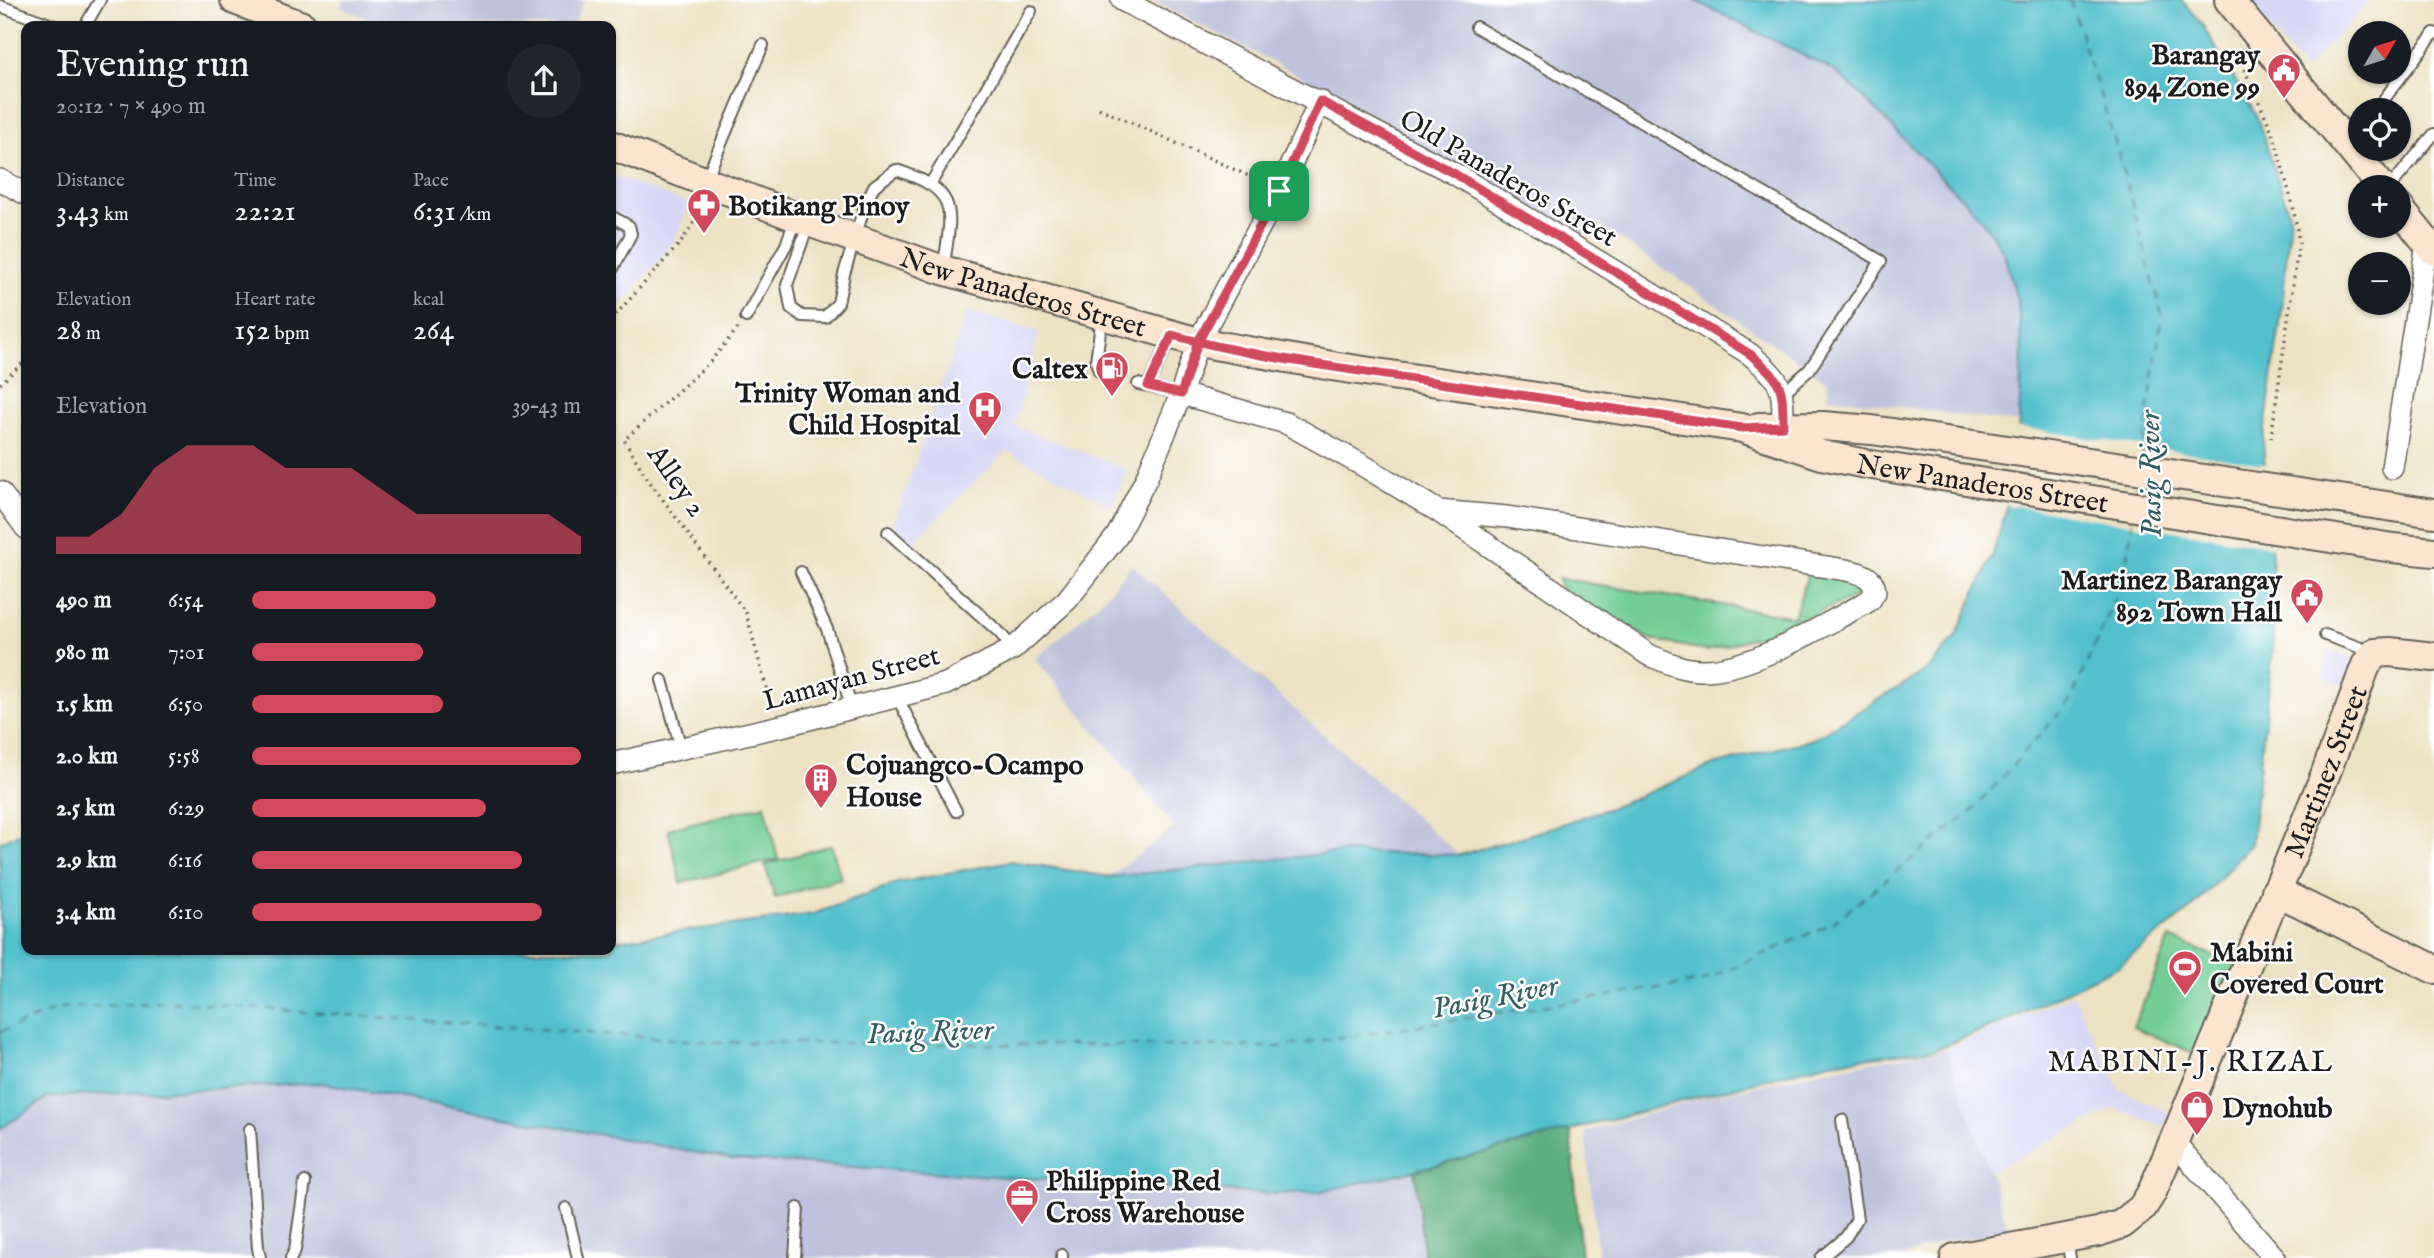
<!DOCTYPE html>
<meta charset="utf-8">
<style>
:root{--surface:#171b24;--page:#20242c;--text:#f1f3f6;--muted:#9ea1a6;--accent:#d1495b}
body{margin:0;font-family:"IM FELL English",serif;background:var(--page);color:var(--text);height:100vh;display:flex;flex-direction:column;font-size:26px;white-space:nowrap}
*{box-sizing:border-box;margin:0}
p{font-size:23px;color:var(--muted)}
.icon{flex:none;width:38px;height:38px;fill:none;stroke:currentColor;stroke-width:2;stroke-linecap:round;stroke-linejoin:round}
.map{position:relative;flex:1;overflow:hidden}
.drawer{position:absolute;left:21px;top:21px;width:595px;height:934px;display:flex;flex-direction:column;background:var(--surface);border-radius:14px;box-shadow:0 2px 5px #0004}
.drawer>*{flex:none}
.needle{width:46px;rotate:51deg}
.tools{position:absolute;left:2348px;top:21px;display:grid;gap:14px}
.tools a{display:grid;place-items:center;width:63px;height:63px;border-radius:50%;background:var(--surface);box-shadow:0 2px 5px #0004;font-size:35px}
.pin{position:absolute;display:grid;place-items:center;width:60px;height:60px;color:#fff;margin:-30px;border-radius:14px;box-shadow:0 4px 10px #0006}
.round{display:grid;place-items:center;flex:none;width:74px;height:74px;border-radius:37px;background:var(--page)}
.headline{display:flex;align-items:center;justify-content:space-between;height:119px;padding:0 35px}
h1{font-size:38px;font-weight:600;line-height:52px}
.metrics{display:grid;grid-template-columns:repeat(3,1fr);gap:10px;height:119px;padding:7px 35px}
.metrics div{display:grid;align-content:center}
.metrics b{font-size:30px;font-weight:600}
.metrics small{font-size:19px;font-weight:400}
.metrics p{font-size:19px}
.chart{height:196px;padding:14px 35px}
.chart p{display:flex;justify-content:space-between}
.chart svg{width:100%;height:126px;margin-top:7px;fill:var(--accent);opacity:.7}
ul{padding:0 35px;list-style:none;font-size:23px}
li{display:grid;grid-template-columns:112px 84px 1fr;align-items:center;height:52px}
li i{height:18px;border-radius:9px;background:var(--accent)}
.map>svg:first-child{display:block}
.built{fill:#d8d7f8}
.industrial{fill:#bfc2dd}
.green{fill:#72cd94;stroke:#477458;stroke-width:2}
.forest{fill:#5db07e;stroke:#3c664d;stroke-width:2}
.water{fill:#53c0cc;stroke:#386e74;stroke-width:2}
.pier{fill:#ede2c3}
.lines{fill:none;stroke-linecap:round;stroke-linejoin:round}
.ferry{stroke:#325e62;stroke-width:2;stroke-dasharray:9 7;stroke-linecap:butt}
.lane-casing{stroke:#656156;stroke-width:14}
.street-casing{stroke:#656156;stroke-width:24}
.secondary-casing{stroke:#656156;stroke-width:32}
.path{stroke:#656156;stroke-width:3.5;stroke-dasharray:2 5;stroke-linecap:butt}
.lane{stroke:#fff;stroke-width:10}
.street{stroke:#fff;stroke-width:21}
.secondary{stroke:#fbe5cf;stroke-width:28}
.route-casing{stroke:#fff;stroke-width:14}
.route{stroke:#d1495b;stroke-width:9}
.labels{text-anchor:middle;stroke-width:5;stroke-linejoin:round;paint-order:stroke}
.poi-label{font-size:28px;font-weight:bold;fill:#1c1c1c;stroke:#fff;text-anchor:start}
.street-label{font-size:28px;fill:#1c1c1c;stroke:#fff}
.water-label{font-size:30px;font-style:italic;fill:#325e62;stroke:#fff}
.neighbourhood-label{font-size:30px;letter-spacing:2px;fill:#1c1c1c;stroke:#fff}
</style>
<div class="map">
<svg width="2434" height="1258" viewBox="0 0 2434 1258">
<rect width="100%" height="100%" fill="#fff"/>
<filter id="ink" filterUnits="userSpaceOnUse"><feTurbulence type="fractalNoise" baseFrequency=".0143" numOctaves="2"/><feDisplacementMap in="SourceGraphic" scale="14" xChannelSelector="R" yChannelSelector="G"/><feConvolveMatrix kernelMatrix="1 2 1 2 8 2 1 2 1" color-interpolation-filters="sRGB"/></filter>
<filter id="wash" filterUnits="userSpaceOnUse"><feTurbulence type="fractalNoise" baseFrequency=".00686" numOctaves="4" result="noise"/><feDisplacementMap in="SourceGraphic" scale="28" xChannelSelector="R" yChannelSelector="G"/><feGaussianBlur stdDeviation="1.57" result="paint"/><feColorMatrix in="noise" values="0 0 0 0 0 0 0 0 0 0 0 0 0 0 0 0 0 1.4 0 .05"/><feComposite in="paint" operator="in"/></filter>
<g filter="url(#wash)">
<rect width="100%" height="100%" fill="#ede2c3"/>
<path class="built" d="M2244,0h126l-65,70z
M611,175l78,29 -16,39 -62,72z
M967,311l72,21 -24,94 113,44 -16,36 -105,-55 -97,94 -18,-15z
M2329,650l25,8 -9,27 -22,-7z
M2073,995l47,95 49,23 -5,13 -50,-18 -124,64 -44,-123z"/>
<path class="industrial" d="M343,0h241l-10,26h-188l-46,-19z
M1152,0h542l140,71 22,19 125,128 23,35 14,50 4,50 -3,70 -190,-26 -2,-16 -233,-160 -19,22 -235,-146z
M1132,565l327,290 -117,-3 -233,25 66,-50 -140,-168 67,-59z
M1946,1049l44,123 20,62 -65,7 -46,17h-301l-13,-126 125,-36 115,-26z
M323,1083l408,76 537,35 50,-2 107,-24 -3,2 113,88h-1535v-129l49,-32z"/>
<path class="green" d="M1811,564l62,25 -98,42 -68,20 -57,-12 -87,-46 -5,-15 236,39z
M765,805l13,54 -97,24 -13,-54z
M831,845l10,33 -66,20 -10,-33z
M2170,938l68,28 -38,90 -67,-29z"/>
<path class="forest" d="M1571,1130l10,128h-157l-9,-87z"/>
<path class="water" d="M1694,0h487l21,24 55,93 33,99 -8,93 -19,133 9,118 1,89 -22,195 -57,62 -75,60 -118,57 -65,26 -105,13 -406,106 -107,24 -50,2 -537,-35 -408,-76 -274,14 -49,32v-287l26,-11v119h585v-9l202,-27 84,-31 114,-22 99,16 232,-25 117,3 63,-18 91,-30 101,-42 99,-26 114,-69 28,-32 37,-81 13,-44 14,-90 3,-70 -4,-50 -14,-50 -23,-35 -125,-128 -22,-19z"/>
<path class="pier" d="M2015,427l254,38 6,82 -273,-43z"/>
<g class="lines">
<path class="ferry" d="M2070,0l47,148 45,166 -20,142
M2136,494l2,-12
M0,1032l60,-24 111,-6 543,40 565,5 424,-66 128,-57 142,-114 98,-110 54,-125 8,-55"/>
</g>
</g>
<g filter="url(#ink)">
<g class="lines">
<g class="lane-casing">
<path id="lane" d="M0,6l55,20
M85,26l15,-26
M1476,27l405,234 -72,109 -26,23
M2376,110l58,-77
M706,179l57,-134
M931,183l100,-172
M2390,187l44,-53
M611,216l18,10 2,8 -20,38
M808,225l-21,60 4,23 11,8 23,1 13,-14 6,-29 20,-66 10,-22 22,-16c65,21 56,40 47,100
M1102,316l-6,45 3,10 9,4
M746,317l40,-72 10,-28
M1138,384l43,10
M1148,386l24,-51
M888,532l112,101 13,16
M801,572l26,57 25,80
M2325,635l50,18
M662,680l19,68
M897,697l59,114
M250,1129l8,119 2,10
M566,1208l12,50
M2067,1239l3,19
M291,1258l4,-8 10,-68
M795,1258l3,-50
M1062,1258v-3
M1821,1258l25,-21 11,-18 -15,-99"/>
</g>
<g class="street-casing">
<path id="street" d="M1122,0l333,174 295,180c32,28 33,29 33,72
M0,180l26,14
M1181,394l105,29 78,43 74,45 211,144c17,7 34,15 52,15 50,1 116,-42 161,-65l8,-5 5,-8c-1,-16 -15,-19 -29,-22l-339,-53 -69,-6
M2392,468l35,-225
M0,492l26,36
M611,764l170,-38 165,-42 67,-35 54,-49 50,-64 29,-57 35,-85 17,-52 81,-151 41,-90
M2173,1141l102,117"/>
</g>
<g class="secondary-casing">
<g id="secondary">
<path d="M235,0l67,26"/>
<path d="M2229,0l153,187"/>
<path id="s1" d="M611,145l198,77 134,48 255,72 140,25 404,61 80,27 44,9 527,84 41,4"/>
<path d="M2399,208l35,43"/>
<path d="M1759,427l64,-1 49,4 562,83"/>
<path d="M2276,891l158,78"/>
<path id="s2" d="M1955,1258l143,-26 24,-8 20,-16 10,-16 29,-68 144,-349 41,-110 9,-12 15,-1 44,5"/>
</g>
</g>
<path class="path" d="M2236,50l38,86 19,70 6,36 -28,196
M1099,108l163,74
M611,320l71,-79 22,-35
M738,328l-29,35 -85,77 23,38 99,135 25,92
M0,384l26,-24"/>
<use href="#lane" class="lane"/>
<use href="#street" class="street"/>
<use href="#secondary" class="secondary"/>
</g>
</g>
<g class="lines" filter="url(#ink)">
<g class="route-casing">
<path id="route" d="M1279,191l-81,151 -17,52 -33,-8 24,-51c77,21 156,31 235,43 111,17 223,33 335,50l41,-2c0,-43 -1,-44 -33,-72l-295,-180 -135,-73 -41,90"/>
</g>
<use href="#route" class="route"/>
</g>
<defs>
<g id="civic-pin" transform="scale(1.75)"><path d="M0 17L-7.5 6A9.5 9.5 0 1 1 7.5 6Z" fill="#d1495b" stroke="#fff"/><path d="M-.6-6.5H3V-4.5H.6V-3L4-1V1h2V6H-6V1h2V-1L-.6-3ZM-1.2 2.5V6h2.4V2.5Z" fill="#fff"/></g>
<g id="pharmacy-pin" transform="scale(1.75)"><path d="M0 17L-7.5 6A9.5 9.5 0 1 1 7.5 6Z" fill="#d1495b" stroke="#fff"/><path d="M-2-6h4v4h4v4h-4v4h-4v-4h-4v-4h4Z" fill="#fff"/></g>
<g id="fuel-pin" transform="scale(1.75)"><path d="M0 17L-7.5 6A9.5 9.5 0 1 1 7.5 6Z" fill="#d1495b" stroke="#fff"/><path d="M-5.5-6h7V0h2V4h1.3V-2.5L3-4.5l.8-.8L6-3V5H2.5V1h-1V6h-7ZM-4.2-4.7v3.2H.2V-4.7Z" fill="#fff"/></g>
<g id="hospital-pin" transform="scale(1.75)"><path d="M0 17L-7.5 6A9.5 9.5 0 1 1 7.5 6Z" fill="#d1495b" stroke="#fff"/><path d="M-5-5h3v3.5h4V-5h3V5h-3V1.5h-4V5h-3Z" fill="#fff"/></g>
<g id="building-pin" transform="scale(1.75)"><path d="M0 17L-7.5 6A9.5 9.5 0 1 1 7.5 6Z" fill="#d1495b" stroke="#fff"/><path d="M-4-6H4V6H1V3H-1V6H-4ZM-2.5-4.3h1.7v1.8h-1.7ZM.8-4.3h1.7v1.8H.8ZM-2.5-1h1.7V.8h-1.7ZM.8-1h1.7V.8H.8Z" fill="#fff"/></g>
<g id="stadium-pin" transform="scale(1.75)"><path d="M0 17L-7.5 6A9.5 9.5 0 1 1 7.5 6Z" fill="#d1495b" stroke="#fff"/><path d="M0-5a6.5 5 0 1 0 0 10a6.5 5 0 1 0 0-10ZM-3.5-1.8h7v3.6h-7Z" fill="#fff"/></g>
<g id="shop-pin" transform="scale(1.75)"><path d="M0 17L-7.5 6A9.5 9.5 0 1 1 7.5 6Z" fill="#d1495b" stroke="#fff"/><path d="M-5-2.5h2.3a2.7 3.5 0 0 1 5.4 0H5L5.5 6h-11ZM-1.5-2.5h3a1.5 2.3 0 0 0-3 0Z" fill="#fff"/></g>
<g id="office-pin" transform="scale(1.75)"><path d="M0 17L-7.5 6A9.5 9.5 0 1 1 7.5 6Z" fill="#d1495b" stroke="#fff"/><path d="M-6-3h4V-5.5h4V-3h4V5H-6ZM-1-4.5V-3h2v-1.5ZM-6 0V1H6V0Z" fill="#fff"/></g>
</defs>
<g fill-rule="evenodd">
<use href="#civic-pin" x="2284" y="70"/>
<use href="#pharmacy-pin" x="704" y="205"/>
<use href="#fuel-pin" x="1112" y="368"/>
<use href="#hospital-pin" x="985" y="408"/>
<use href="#civic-pin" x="2307" y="595"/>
<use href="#building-pin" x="821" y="780"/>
<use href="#stadium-pin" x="2185" y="967"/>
<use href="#shop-pin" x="2197" y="1107"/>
<use href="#office-pin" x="1022" y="1196"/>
</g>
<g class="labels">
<g class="poi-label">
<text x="2260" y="64" text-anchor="end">Barangay<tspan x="2260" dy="32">894 Zone 99</tspan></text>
<text x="728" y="215">Botikang Pinoy</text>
<text x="1088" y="378" text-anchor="end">Caltex</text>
<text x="960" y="402" text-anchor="end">Trinity Woman and<tspan x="960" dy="32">Child Hospital</tspan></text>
<text x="2282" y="589" text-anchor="end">Martinez Barangay<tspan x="2282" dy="32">892 Town Hall</tspan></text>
<text x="846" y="774">Cojuangco-Ocampo<tspan x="846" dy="32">House</tspan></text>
<text x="2210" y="961">Mabini<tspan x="2210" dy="32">Covered Court</tspan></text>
<text x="2222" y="1117">Dynohub</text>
<text x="1046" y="1190">Philippine Red<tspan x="1046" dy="32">Cross Warehouse</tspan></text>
</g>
<g class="street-label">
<text transform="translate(1509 177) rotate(30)" y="10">Old Panaderos Street</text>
<text dy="10" stroke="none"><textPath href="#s1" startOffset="438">New Panaderos Street</textPath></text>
<text transform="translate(678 480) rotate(55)" y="10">Alley 2</text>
<text dy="10" stroke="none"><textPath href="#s1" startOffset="1418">New Panaderos Street</textPath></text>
<text transform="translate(851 677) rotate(-15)" y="10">Lamayan Street</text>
<text dy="10" stroke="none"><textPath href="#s2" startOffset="670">Martinez Street</textPath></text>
</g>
<g class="water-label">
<text transform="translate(2150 474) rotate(-91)" y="10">Pasig River</text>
<text transform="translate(1495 996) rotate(-11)" y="10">Pasig River</text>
<text transform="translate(930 1031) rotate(-2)" y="10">Pasig River</text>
</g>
<g class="neighbourhood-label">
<text x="2191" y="1071">MABINI-J. RIZAL</text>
</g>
</g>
</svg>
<div class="tools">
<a><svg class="needle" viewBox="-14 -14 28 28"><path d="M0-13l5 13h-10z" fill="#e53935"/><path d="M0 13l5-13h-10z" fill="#9ea1a6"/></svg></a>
<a><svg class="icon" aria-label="locate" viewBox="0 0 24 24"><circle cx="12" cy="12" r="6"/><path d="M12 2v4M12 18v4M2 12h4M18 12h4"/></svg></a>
<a>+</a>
<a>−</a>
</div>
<div class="pin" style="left:1279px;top:191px;background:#1e9e55"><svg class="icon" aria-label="arrive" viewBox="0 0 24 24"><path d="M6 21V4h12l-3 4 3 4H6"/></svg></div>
<section class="drawer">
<div class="headline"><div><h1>Evening run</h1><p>20:12 · 7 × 490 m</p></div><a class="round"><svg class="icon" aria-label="share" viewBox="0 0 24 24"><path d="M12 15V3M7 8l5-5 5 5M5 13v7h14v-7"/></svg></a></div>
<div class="metrics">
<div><p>Distance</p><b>3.43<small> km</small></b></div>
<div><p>Time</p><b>22:21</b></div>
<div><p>Pace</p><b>6:31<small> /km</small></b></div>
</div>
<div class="metrics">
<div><p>Elevation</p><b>28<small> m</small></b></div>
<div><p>Heart rate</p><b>152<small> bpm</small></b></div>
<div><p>kcal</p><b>264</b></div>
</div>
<div class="chart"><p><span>Elevation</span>39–43 m</p>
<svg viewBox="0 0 160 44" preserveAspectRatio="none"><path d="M0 44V38L10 38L20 30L30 14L40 6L50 6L60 6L70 14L80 14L90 14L100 22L110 30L120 30L130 30L140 30L150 30L160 38V44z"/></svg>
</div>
<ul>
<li><b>490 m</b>6:54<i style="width:56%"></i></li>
<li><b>980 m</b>7:01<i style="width:52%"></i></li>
<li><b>1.5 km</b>6:50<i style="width:58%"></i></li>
<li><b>2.0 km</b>5:58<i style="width:100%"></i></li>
<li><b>2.5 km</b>6:29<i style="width:71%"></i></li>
<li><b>2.9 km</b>6:16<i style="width:82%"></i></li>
<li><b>3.4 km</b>6:10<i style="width:88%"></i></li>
</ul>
</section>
</div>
